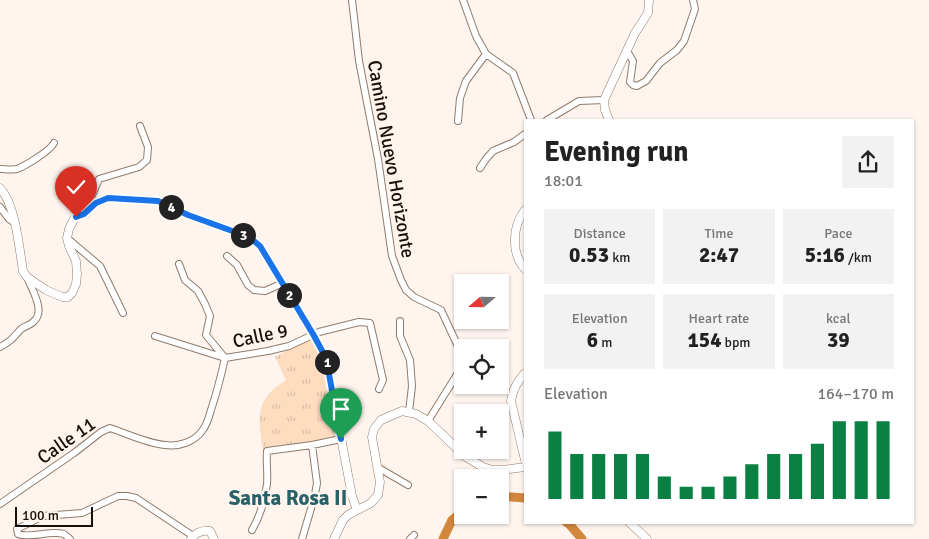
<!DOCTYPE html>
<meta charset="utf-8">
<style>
:root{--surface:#fff;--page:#f2f2f2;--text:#222;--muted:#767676;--accent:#0b8043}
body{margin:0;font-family:Signika,sans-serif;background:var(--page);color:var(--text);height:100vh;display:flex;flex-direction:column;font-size:19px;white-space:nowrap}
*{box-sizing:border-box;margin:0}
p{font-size:16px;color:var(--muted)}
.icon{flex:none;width:28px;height:28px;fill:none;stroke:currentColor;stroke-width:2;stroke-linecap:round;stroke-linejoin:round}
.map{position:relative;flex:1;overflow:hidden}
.sheet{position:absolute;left:524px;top:119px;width:390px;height:405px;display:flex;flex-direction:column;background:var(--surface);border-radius:0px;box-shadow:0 1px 4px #0004}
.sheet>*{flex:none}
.needle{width:32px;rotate:250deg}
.fabs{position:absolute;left:454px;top:274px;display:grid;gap:10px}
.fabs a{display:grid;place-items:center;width:55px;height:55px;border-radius:0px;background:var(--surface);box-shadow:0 1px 4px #0004;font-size:25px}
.scale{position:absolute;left:15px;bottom:12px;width:78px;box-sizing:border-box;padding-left:5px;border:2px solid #171009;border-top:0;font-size:14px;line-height:18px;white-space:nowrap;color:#171009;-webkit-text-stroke:4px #fff5ee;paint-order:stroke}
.pin{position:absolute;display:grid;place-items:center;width:42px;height:42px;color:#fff;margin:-51px -21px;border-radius:50% 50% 50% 0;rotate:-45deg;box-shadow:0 0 5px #0007}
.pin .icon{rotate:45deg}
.km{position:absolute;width:25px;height:25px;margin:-12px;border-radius:50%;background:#222;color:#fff;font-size:14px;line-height:25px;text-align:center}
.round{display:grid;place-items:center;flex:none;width:52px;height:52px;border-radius:0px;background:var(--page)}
.head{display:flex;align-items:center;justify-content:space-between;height:85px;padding:0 20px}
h1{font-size:28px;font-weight:700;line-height:38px}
.metrics{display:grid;grid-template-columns:repeat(3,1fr);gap:8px;height:85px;padding:5px 20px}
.metrics div{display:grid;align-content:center;border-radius:0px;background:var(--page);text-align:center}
.metrics b{font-size:21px;font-weight:700}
.metrics small{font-size:14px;font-weight:400}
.metrics p{font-size:14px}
.chart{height:140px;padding:10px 20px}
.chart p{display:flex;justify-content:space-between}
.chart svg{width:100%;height:90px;margin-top:5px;stroke:var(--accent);stroke-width:6}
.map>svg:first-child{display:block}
.park{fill:url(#park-tufts)}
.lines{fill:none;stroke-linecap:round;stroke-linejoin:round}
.river{stroke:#d1873c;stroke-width:9}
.minor-casing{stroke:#8f7b6a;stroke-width:8}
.tertiary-casing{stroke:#8f7b6a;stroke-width:9}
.minor{stroke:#fff;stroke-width:6}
.tertiary{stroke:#fff;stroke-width:8}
.route-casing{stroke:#fff;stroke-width:10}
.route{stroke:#1a73e8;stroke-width:6}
.labels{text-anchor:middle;stroke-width:5;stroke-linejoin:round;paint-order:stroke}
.street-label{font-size:19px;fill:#171009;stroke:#fff5ee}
.quarter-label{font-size:21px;font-weight:bold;fill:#286167;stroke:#fff5ee}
</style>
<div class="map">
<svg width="929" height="539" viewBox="0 0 929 539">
<defs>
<pattern id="park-tufts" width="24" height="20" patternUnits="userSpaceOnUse" patternTransform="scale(1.25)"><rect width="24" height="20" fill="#fedcc0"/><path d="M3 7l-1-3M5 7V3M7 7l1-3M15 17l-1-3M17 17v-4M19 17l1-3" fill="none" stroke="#d9bca4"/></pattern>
</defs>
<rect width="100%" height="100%" fill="#fff5ee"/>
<path class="park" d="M310,339l11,19 3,7 12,73 -73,11c-5,-33 -9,-49 23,-69l-11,-23z"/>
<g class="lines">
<path class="river" d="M500,496l25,2
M566,522l4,3 12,14
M443,539l9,-19 10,-8"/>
<g class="minor-casing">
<path id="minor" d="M352,0l7,61 19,98 14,97 9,24 5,10 8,7 27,13 21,45
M463,0l13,36 10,18 27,19 18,47
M627,51l6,10 -3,21 3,3 4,1 9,-5 14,-18 17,-13 7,-9 11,-32 -2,-9
M547,120l32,-19 25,-1
M458,121l2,-23 6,-17 20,-27
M480,168l6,-9 7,-8 21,-9 11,-8
M0,169c5,0 12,1 17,0 8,-3 33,-18 37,-26
M0,207l9,12 6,4
M85,212l14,-33 40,-12 8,-7 1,-13 -8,-21
M67,238l33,28 23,47
M227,256l10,9 11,20 6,5 11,1 18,-8
M400,321v15l10,24 2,26 -3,26
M155,336l70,22 43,-7 21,-5 30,-14 40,-10 11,1 13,57 -4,9
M0,347c11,-6 13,-9 21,-18 4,-3 10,-4 13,-8 12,-10 -3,-33 -7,-44
M428,421l33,-53 1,-9
M377,467l31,18
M235,498l28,6
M0,504l74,-51 27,-21 9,-4c18,6 36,15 55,17 14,2 29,-3 37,-14 5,-6 7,-14 9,-21 6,-18 10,-34 14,-52l-19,-23 4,-19 -5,-12 -7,-13 -13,-11 -6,-16
M252,530c8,-14 13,-30 15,-46 1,-11 -1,-22 0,-33l45,-6 29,-6
M70,539c-1,-1 -5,-4 -6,-5 -15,-4 -33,5 -46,0l-1,-5 26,-13 39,-3 36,-17h9l9,2 57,38
M302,539l13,-44 2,-12 -5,-38
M410,539l4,-4"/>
</g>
<g class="tertiary-casing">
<path id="tertiary" d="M609,120l-4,-10 -1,-10 31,-67 13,-20 1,-13
M0,188c16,18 19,59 23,83l4,6 19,13 16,7h6l4,-4 4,-9 1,-10 -1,-13 -7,-15 -2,-8 2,-9 4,-8 3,-4 9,-3 11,-11 12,-5 51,3 29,14 61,22 11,9 53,88 13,24 26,138 5,14
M525,210c-13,16 -14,44 0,59
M525,373c-8,9 -12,16 -14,28l14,59
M629,522l18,17
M191,539c5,-7 11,-9 19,-8l4,8
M334,539l9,-19 5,-5 23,-12 7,-8 2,-13 -8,-45 2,-8 7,-9 21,-9 14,3 12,7 38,36 17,10 9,3h11l22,-3"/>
</g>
<use href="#minor" class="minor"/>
<use href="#tertiary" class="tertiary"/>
</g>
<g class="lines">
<g class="route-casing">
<path id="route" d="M76,217l8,-3 12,-11 12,-5 50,3 30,14 61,22 11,9 53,88 13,24 15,81"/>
</g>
<use href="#route" class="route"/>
</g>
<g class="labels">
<g class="street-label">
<text transform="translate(392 159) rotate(80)" y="7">Camino Nuevo Horizonte</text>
<text transform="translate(260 335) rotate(-12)" y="7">Calle 9</text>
<text transform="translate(66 440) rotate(-35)" y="7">Calle 11</text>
</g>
<g class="quarter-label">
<text x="288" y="505">Santa Rosa II</text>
</g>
</g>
</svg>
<div class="fabs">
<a><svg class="needle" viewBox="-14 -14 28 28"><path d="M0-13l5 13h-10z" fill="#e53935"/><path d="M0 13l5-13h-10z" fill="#767676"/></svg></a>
<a><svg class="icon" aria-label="locate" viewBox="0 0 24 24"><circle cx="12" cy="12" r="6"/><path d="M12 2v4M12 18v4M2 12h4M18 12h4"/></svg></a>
<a>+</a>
<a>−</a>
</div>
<div class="scale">100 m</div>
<div class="pin" style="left:341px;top:439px;background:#1e9e55"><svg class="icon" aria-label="arrive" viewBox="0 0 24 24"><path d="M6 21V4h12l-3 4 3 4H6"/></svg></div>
<div class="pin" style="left:76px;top:217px;background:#d93025"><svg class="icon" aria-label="check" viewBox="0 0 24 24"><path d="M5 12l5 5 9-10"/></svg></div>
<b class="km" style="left:327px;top:362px">1</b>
<b class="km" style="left:289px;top:295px">2</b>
<b class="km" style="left:243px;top:235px">3</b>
<b class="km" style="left:171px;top:207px">4</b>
<section class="sheet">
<div class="head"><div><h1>Evening run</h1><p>18:01</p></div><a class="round"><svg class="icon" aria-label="share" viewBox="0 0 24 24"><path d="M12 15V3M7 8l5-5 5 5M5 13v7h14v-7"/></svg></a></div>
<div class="metrics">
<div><p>Distance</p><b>0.53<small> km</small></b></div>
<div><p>Time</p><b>2:47</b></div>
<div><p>Pace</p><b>5:16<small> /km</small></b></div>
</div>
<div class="metrics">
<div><p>Elevation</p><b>6<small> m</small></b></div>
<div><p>Heart rate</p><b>154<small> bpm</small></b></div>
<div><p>kcal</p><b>39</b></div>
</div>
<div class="chart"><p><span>Elevation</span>164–170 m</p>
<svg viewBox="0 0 160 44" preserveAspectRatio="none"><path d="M5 44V11M15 44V22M25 44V22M35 44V22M45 44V22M55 44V33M65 44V38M75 44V38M85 44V33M95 44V27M105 44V22M115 44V22M125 44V17M135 44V6M145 44V6M155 44V6"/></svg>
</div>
</section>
</div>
